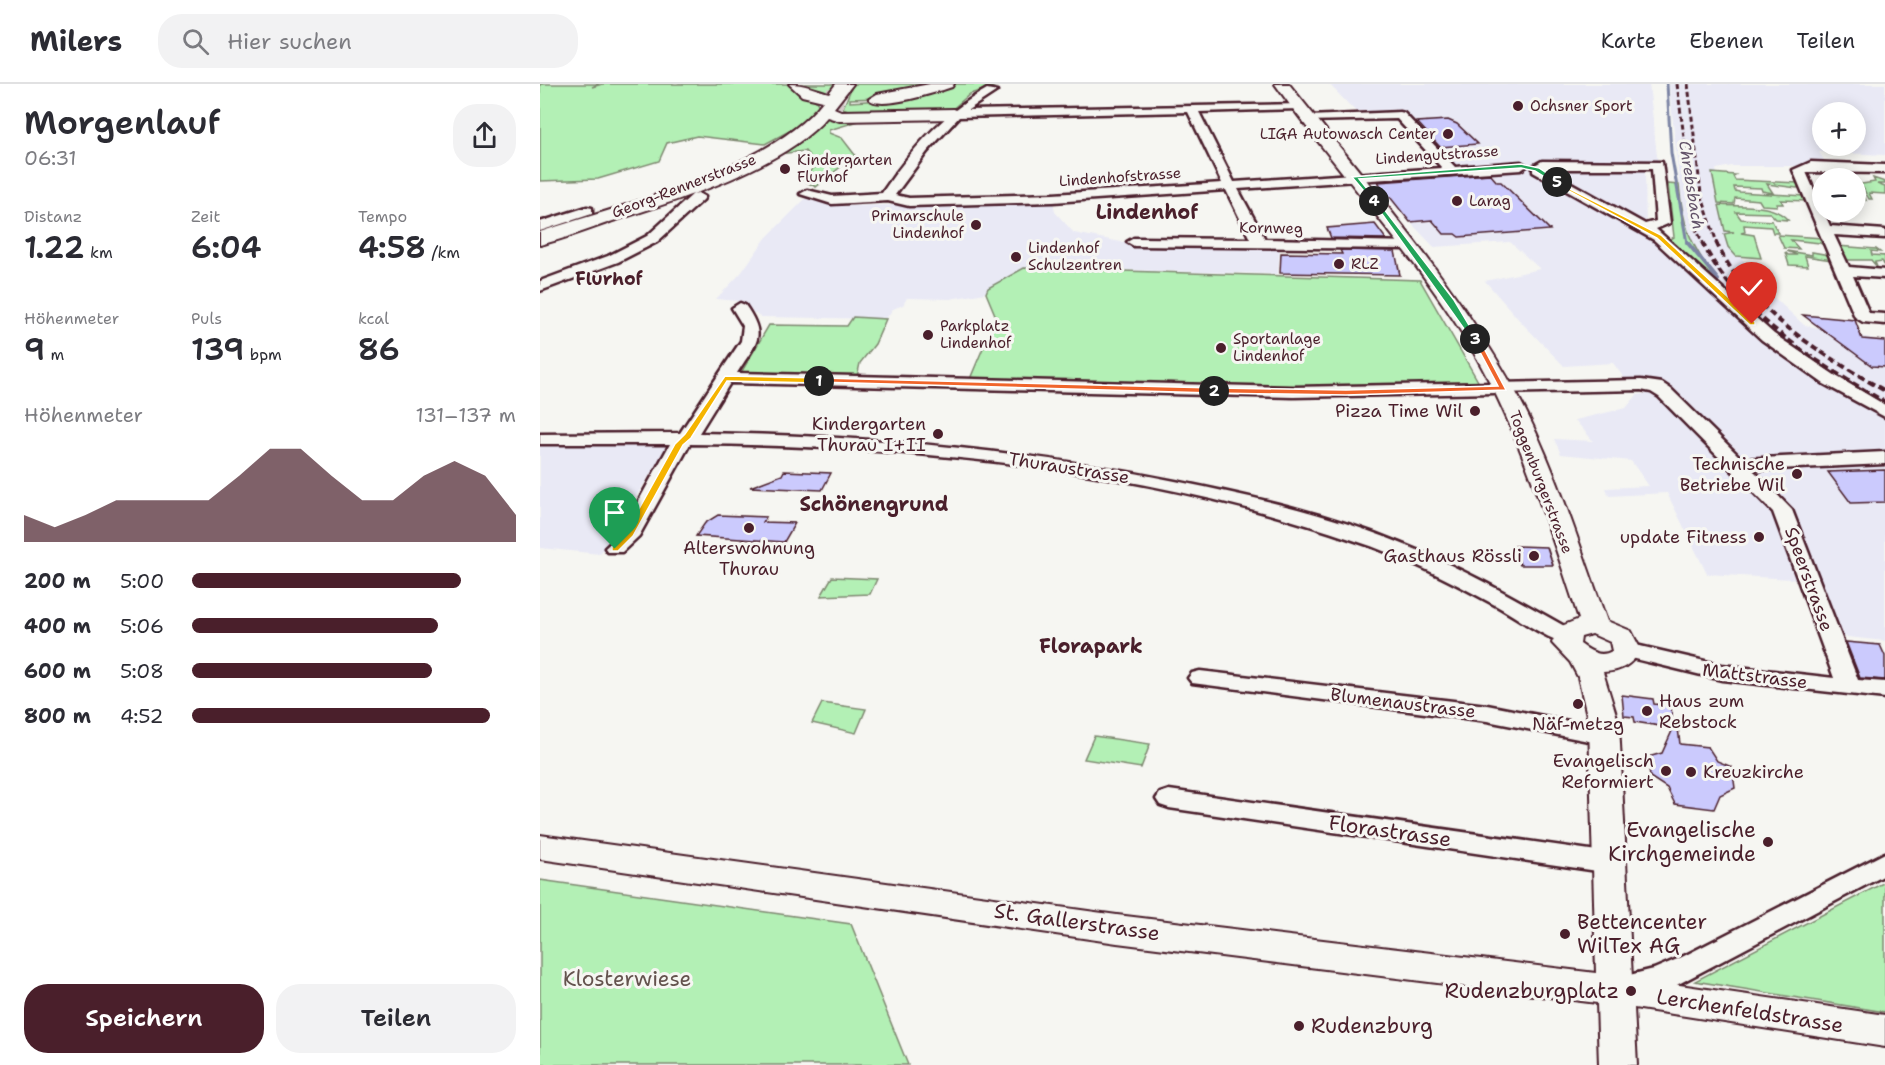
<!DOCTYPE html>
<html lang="de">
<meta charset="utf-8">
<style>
:root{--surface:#fff;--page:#f2f2f3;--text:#2b2b33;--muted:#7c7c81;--line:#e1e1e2;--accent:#4a1f2b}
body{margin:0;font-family:"Shantell Sans",sans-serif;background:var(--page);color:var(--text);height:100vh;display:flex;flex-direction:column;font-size:22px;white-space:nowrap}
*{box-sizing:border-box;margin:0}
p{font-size:20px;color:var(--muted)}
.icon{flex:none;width:33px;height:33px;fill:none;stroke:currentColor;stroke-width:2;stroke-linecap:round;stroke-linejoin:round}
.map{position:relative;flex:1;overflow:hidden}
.details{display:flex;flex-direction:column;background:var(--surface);width:540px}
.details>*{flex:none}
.fabs{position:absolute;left:1272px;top:18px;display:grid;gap:12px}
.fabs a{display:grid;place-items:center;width:54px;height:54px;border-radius:50%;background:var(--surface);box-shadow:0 3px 15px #0003;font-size:30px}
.pin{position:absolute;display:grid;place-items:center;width:51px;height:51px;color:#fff;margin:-62px -26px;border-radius:50% 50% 50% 0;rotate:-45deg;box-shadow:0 0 6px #0007}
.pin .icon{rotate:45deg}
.km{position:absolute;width:30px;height:30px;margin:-15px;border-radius:50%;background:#222;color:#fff;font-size:16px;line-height:30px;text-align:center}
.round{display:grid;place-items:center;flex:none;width:63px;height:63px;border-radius:24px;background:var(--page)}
.overview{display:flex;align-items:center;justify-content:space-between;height:102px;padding:0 24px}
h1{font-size:33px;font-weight:600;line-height:45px}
.stats{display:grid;grid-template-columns:repeat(3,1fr);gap:9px;height:102px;padding:6px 24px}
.stats div{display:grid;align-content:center}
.stats b{font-size:30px;font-weight:600}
.stats small{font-size:16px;font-weight:400}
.stats p{font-size:16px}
.chart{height:168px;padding:12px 24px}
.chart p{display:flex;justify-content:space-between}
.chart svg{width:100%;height:108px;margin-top:6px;fill:var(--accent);opacity:.7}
.action{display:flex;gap:12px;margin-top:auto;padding:12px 24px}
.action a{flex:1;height:69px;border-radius:24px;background:var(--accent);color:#fff;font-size:24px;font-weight:600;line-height:69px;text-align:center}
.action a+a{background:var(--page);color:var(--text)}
ul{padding:0 24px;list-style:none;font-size:20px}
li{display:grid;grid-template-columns:96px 72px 1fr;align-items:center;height:45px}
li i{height:15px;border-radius:8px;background:var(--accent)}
header{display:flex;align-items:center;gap:36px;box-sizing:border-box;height:84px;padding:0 30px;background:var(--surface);border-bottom:2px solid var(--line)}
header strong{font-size:28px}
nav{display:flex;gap:33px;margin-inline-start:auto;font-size:21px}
.search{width:420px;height:54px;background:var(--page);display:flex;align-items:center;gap:15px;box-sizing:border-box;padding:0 21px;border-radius:24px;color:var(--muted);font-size:22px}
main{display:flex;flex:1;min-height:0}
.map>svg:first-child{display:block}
.built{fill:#e9e9f5;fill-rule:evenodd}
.green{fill:#b3f0b5;stroke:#7e8870;stroke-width:1.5}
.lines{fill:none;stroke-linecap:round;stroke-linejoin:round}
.stream-far1{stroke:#7b84a4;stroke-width:3}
.stream{stroke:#7b84a4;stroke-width:4}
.building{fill:#cbcafd;stroke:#4a1f2b;stroke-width:1.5}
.highway-tunnel{stroke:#d4cbca;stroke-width:18;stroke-dasharray:18 9;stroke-linecap:butt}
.minor-casing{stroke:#4a1f2b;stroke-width:5}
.major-casing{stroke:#4a1f2b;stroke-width:4}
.highway-casing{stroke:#4a1f2b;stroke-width:4}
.minor{fill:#f6f6f2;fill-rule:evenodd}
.major{fill:#f6f6f2;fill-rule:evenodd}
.highway{fill:#f6f6f2;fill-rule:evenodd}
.rail-far1{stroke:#4a1f2b;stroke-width:3;stroke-dasharray:5 3;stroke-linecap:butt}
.rail{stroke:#4a1f2b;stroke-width:4;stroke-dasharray:7 4;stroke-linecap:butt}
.split-1{fill:#f5b400;stroke:#fff;stroke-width:1.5}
.split-2{fill:#f0652b;stroke:#fff;stroke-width:1.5}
.split-3{fill:#f0652b;stroke:#fff;stroke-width:1.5}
.split-4{fill:#22a559;stroke:#fff;stroke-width:1.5}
.split-5{fill:#22a559;stroke:#fff;stroke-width:1.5}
.split-6{fill:#f5b400;stroke:#fff;stroke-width:1.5}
.poi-dot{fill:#4a1f2b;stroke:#f6f6f2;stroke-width:2}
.labels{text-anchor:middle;stroke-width:6;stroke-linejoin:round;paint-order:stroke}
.far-poi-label{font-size:15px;fill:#4a1f2b;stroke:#f6f6f2;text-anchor:start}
.far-street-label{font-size:15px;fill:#4a1f2b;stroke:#f6f6f2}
.far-water-label{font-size:16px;font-style:italic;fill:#625268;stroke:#f6f6f2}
.far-quarter-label{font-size:18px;font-weight:bold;fill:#4a1f2b;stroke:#f6f6f2}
.poi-label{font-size:18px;fill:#4a1f2b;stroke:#f6f6f2;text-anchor:end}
.street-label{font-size:18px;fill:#4a1f2b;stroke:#f6f6f2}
.far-district-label{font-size:20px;font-weight:bold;fill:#4a1f2b;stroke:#f6f6f2}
.neighbourhood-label{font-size:20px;font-weight:bold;fill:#4a1f2b;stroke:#f6f6f2}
.near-poi-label{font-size:21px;fill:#4a1f2b;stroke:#f6f6f2;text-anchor:end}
.near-street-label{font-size:21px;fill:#4a1f2b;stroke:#f6f6f2}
.near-park-label{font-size:21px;fill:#64534e;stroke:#f6f6f2}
</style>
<header>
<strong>Milers</strong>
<div class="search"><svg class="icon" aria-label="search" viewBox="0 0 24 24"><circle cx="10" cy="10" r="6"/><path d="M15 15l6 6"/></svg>Hier suchen</div>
<nav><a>Karte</a><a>Ebenen</a><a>Teilen</a></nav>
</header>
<main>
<section class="details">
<div class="overview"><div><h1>Morgenlauf</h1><p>06:31</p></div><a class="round"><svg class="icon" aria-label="share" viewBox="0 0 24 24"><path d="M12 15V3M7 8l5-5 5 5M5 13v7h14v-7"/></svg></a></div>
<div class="stats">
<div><p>Distanz</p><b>1.22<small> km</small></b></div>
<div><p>Zeit</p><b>6:04</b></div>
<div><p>Tempo</p><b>4:58<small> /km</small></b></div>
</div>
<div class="stats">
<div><p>Höhenmeter</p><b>9<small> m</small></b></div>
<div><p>Puls</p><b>139<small> bpm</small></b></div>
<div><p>kcal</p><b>86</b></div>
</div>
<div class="chart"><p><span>Höhenmeter</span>131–137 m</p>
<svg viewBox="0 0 160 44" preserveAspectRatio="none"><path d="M0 44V33L10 38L20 33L30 27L40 27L50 27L60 27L70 17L80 6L90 6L100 17L110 27L120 27L130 17L140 11L150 17L160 33V44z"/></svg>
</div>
<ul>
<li><b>200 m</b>5:00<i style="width:83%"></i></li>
<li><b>400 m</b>5:06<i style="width:76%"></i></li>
<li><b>600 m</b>5:08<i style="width:74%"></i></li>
<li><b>800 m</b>4:52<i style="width:92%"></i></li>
</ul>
<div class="action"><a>Speichern</a><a>Teilen</a></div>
</section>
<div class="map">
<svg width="1345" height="981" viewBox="0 0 1345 981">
<rect width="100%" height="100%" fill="#f6f6f2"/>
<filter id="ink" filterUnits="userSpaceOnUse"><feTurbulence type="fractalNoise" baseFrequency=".0167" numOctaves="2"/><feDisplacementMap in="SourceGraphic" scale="12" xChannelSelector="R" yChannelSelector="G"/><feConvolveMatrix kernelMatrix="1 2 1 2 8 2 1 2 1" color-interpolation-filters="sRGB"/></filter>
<g filter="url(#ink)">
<path class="built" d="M789,0h320l9,81 -13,2 1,64 74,73 81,64 84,49v224l-56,-6 -21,-55 -101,-6 -40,-81 -58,3 -3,-8 43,-2 -18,-25 -70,-7 -7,-15 39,2 -18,-21 51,-12 11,-13 32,-6 -42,-7 -14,-19 -49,3 -43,-44 -36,-41 55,-12 -30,-27 -76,5 -65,-68 159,-10 -76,2 -49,-60 -45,3z
M1129,0h216v71l-66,-3 9,14h-96l-16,3 12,64 9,19 32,41 35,32 81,16v67l-113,-74 -50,-48 -29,-39 -10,-30zM1282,28h34v34h-34z
M266,114l36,8 211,-4 2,10 19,21 47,9 159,5 -2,27 -199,-5 -90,19 -3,5 -36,6 -43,-1 -4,7 -10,4 -7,10 -126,-2 -23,-16 -21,-2 25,-26 25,-35z
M129,360l-69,110 -60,-6v-102z"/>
<path class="green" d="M0,0h59l-7,3 10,-3h188l11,10 1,-6 -3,-4h37l-13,17h-7l4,6 -25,21 -30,16 -68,-8 -30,7 -8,18 -61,18 -58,2z
M313,0h90l-64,14 -29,1v3l33,-2 70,-16h49l-32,10 -21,18h-96l-10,-4z
M287,32l55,4 -23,1 -30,9v3l13,5 13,17 -39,32 -15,-8 16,-14 -12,-14 -27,3z
M1172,89l23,2 -2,1 2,4 64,3 2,4 -4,1 -30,-4 6,9 -11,-2 -1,-3 -27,-1 1,4 4,1 66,4 2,5 -26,-1 2,4h-6v2l-15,-1 -3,-5 -24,-2 -1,6 -16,-1z
M1333,94l12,4v2h-8l8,3v7l-16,-1 3,6h-3l-6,-11 -2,1 5,11 -10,-4v-11l19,-3z
M1128,100l11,1c4,40 10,56 33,89h-5l-38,-34 5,-3z
M1179,121c26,2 54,-2 69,15l-12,-1 -6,-6 -34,-1 5,7 31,2 6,12h-5l-2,-6 -27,-2 1,7 -4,1 13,2 7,23 -25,-2 -8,-9 -4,-13 10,-2 -9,-1z
M1238,151l45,3 3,9 -6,-4 -29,-3 8,9 -15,-1z
M1297,162l39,3 4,3 -9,-1 1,4 13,1v10l-3,-5 -7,1 2,5 -6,-7h-28z
M1247,167l25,4v-3l17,3 3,5 -27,-4 3,10 -19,-1 -4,-13 3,3h9z
M484,184l396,12 59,103 -154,4 -355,-8 26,-62 -10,-24 2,-5z
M313,233l33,2 -11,25 -15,19 -3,14 -108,-4 -7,-2 27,-46 78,1z
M292,493l45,2 -7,15 -49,2z
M282,619l44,6 -10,24 -44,-10z
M554,652l56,8 -9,24 -57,-9z
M0,796l311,44 57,141h-368z
M1345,798v130l-190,-31z"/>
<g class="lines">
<path class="stream-far1" d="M1127,0l4,69 16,90"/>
<path class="stream" d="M1147,158l31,38"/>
</g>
<path class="building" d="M908,36l9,4 21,20 -38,3 -23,-25z
M950,90l7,8h4l49,48 -91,7 -4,-3h-11l-12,-14 -22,2 -32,-40z
M835,140l11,15 -55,-1 -4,-10z
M800,166l55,1 5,24 -120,-2 1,-20 61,1z
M1263,231l52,5 7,19 23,2v26l-13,-1z
M1345,386v32l-34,1 -23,-31z
M244,387l47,2 -9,17 -72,-3 32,-12z
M178,431l48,2 -3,5 32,1 -11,19 -88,-6 9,-13z
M975,462l32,1 6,18h-33z
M1306,558l34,3 5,11v24l-25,-2z
M1082,611l31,4 1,5 17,2 2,22 -38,-6 -1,-5 -10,-1z
M1137,636l3,24 28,3 9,14 15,6 3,21 -15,7 -6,14 -39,-5 -8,-16 -17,-11 -2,-20 14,-4z"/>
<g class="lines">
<path class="highway-tunnel" d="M286,13l24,3"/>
<g class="minor-casing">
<path id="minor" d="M447,5l10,2 -29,19 335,-6v4l-4,1 -100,3 35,70 208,-14 -45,-49 -92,2v-4l4,-1 91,-4 4,1 51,54 66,-5 6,4 -6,4 -283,19 27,50 148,3 2,3 -7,4 -274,-3 -7,-4 7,-4 116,1 -24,-49 -173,12 -144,4 -21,-5 -56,3 -32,-10 7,-4 25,6 50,-3c28,-42 61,-80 105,-104zM648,28l34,71 -169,11 -144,4 -14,-3 32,-43 32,-35z
M1002,77l120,1 8,61 -14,6 118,105 62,42 49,29v12l-61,-33 -62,-44 -108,-100 -121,-68v-6zM1006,85h106l4,52 -11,3z
M1271,78l74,3v8l-79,-1 24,54 55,4v8l-51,-3 15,32 36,3v8l-32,-2 16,37 16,1v10l-22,-2 -8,-5 -62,-147z
M158,109l7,4 -2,3 -46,42 -39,20 -78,29v-10l68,-25 39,-20 46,-42z
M47,123l5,1v6l-52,17v-9z
M200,219l5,2c23,33 11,37 -8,68l556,14 348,-7 21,3 9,6 71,70 143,-7v12l-132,6 39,40 66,170 27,2v16l-163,-18 -103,-25 -3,-5 3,-5 8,-2 95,22 112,13 -61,-166 -114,-115 -8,-5 -10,-2 -348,7 -563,-14 -31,50c162,2 322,16 481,49 74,15 149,32 220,61 61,24 118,57 175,89l3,5 -3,5 -8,2c-25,-7 -50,-27 -72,-39 -46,-25 -92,-49 -142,-65 -212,-73 -440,-94 -663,-96l-51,92 -17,16h-14l-3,-4 16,-15 49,-89h-130v-10l140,-1 61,-92 2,-15 -11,-18z
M660,587l287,34 117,23 9,2 3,6 -3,6 -9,2 -117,-23 -295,-38 -4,-5 4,-5z
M629,706l442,63 10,3 3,7 -3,7 -10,3 -442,-65 -9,-3 -4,-6 4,-6z
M1345,769v22l-216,114 -42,10 -10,-3 -5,-9 5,-9 37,-9 28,-12z"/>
</g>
<g class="major-casing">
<path id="major" d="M735,0h14c80,101 167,199 229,312 38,70 61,150 89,225l24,10 10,19c-10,15 -19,21 -38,22l16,52 13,254 253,37v32l-251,-39 3,57h-38l-2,-62 -480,-60 -577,-84v-24l577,80 479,58 -7,-249 -11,-47 -8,-15 -18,-19 7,-16 20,-8c-31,-93 -59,-188 -109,-273 -56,-93 -132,-173 -195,-262zM1052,550l18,8 2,9c-12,7 -22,0 -32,-7l1,-7z"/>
</g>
<g class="highway-casing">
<path id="highway" d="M249,0c16,0 25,5 40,9l7,-9h17l-19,24 7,3 113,-2 8,5 -8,5 -114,2 -13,-4c-43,51 -154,85 -217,105 -23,8 -46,17 -70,23v-13c81,-27 230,-62 283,-131l-21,-5z
M390,0h24l-2,3c-15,5 -73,24 -83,12l8,-5z"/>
</g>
<use href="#minor" class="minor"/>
<use href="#major" class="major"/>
<use href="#highway" class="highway"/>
<path class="rail-far1" d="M1137,0l19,145 7,14
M1148,0l13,110 16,49"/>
<path class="rail" d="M1162,158c37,74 114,120 183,160
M1176,158c32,69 106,112 169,149"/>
</g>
</g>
<path class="split-1" d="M185,292l94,2 4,3 -4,2 -92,-2 -36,57 -8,7 -50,91 -15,15h-6v-4l13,-13 50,-90 10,-10z"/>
<path class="split-2" d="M279,294l395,10 4,3 -4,2 -397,-11z"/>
<path class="split-3" d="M932,253l7,2 27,51 -160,5 -132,-2 -4,-2 4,-3 132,2 152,-4z"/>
<path class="split-4" d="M832,116h5l77,100 24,40h-6z"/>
<path class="split-5" d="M981,80l18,4 21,14 -6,1 -19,-12 -14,-3 -162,11 18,22 -3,2 -22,-26z"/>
<path class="split-6" d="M1014,97l107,54 94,87v3h-5l-93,-87 -103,-55z"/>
<g class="poi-dot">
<circle cx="978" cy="22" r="6"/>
<circle cx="908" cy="50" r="6"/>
<circle cx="245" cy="85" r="6"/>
<circle cx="917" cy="117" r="6"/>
<circle cx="436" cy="141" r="6"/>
<circle cx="476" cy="173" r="6"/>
<circle cx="799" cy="180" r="6"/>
<circle cx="388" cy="251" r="6"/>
<circle cx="681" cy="264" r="6"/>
<circle cx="935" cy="327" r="6"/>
<circle cx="398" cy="350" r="6"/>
<circle cx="1257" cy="390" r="6"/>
<circle cx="209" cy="444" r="6"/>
<circle cx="1219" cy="453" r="6"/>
<circle cx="994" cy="472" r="6"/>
<circle cx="1038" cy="620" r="6"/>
<circle cx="1107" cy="627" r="6"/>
<circle cx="1126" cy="687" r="6"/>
<circle cx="1151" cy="688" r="6"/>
<circle cx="1228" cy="758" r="6"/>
<circle cx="1025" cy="850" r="6"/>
<circle cx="1091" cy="907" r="6"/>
<circle cx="759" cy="942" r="6"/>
</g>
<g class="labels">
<g class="far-poi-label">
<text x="990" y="27">Ochsner Sport</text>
<text x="896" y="55" text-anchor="end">LIGA Autowasch Center</text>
<text x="257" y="81">Kindergarten<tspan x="257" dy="17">Flurhof</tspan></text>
<text x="929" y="122">Larag</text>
<text x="424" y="137" text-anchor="end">Primarschule<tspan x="424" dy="17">Lindenhof</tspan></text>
<text x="488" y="169">Lindenhof<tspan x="488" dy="17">Schulzentren</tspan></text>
<text x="811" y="185">RLZ</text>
<text x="400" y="247">Parkplatz<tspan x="400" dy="17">Lindenhof</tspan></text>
<text x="693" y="260">Sportanlage<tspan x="693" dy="17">Lindenhof</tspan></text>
</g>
<g class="far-street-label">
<text transform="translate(897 71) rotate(-4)" y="5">Lindengutstrasse</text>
<text transform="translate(580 93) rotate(-4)" y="5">Lindenhofstrasse</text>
<text transform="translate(144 102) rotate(-21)" y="5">Georg-Rennerstrasse</text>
<text transform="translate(731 144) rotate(1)" y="5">Kornweg</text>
<text transform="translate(1001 398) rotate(69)" y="5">Toggenburgerstrasse</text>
</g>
<g class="far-water-label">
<text transform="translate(1152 101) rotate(81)" y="6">Chrebsbach</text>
</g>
<g class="far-quarter-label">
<text x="69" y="201">Flurhof</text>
</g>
<g class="poi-label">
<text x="923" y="333">Pizza Time Wil</text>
<text x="386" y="346">Kindergarten<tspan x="386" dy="21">Thurau I+II</tspan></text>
<text x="1245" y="386">Technische<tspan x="1245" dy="21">Betriebe Wil</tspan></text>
<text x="1207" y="459">update Fitness</text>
<text x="209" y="470" text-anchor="middle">Alterswohnung<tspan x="209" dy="21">Thurau</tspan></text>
<text x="982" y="478">Gasthaus Rössli</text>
<text x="1119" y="623" text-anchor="start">Haus zum<tspan x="1119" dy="21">Rebstock</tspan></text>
<text x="1038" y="646" text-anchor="middle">Näf-metzg</text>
<text x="1114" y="683">Evangelisch<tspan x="1114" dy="21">Reformiert</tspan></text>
<text x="1163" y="694" text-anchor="start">Kreuzkirche</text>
</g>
<g class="street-label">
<text transform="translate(529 384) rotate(9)" y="6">Thuraustrasse</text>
<text transform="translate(1269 495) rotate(70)" y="6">Speerstrasse</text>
<text transform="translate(1215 592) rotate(7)" y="6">Mattstrasse</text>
<text transform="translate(863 619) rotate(7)" y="6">Blumenaustrasse</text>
</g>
<g class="far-district-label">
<text x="607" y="135">Lindenhof</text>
</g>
<g class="neighbourhood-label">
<text x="334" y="427">Schönengrund</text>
<text x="551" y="569">Florapark</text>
</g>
<g class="near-poi-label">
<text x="1216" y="753">Evangelische<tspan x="1216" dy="24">Kirchgemeinde</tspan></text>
<text x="1037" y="845" text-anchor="start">Bettencenter<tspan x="1037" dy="24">WilTex AG</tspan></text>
<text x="1079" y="914">Rudenzburgplatz</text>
<text x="771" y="949" text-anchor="start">Rudenzburg</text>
</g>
<g class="near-street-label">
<text transform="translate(850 747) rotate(8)" y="7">Florastrasse</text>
<text transform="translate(537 838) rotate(8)" y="7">St. Gallerstrasse</text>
<text transform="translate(1210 927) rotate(9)" y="7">Lerchenfeldstrasse</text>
</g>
<g class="near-park-label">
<text x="87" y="902">Klosterwiese</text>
</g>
</g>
</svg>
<div class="fabs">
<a>+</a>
<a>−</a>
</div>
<div class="pin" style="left:75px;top:465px;background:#1e9e55"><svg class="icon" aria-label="arrive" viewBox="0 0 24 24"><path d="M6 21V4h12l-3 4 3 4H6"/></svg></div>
<div class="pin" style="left:1212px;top:240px;background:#d93025"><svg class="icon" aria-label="check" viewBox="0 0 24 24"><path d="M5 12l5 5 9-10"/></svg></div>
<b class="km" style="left:279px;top:297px">1</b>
<b class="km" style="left:674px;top:307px">2</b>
<b class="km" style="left:935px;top:255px">3</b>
<b class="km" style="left:834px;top:117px">4</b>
<b class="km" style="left:1017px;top:98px">5</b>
</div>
</main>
